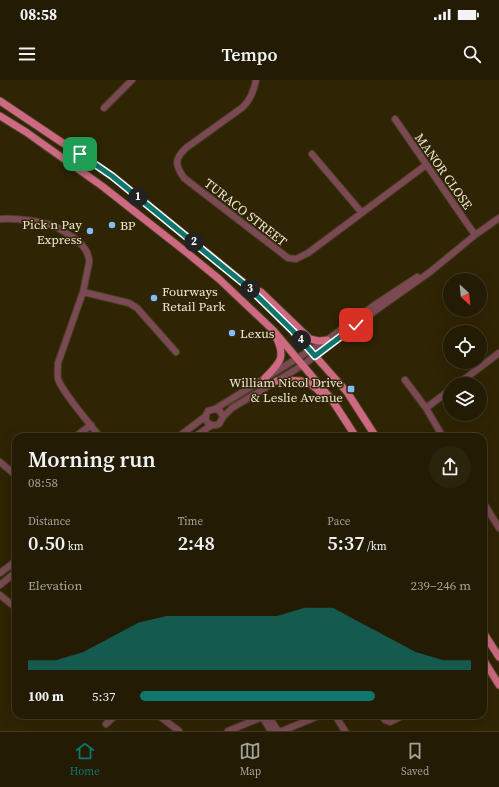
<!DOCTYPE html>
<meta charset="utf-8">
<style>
:root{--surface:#231b03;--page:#2b240d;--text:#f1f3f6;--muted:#a3a19a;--line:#403925;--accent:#0f766e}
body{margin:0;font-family:"Source Serif 4",serif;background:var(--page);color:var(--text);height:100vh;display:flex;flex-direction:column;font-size:15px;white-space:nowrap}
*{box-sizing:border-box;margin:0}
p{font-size:13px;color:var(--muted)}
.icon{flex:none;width:22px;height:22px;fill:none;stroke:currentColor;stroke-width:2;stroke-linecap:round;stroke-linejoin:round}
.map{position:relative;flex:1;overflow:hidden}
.details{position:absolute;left:12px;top:353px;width:475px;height:286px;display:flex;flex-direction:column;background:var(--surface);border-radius:12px;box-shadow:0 4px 16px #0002,0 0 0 1px var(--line)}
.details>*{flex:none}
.needle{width:26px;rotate:153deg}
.fabs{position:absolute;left:443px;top:193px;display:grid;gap:8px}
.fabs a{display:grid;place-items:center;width:44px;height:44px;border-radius:50%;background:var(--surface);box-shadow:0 4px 16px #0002,0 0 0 1px var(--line);font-size:20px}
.pin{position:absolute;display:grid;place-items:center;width:34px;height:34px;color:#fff;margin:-17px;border-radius:8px;box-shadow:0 2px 6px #0006}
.km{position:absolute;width:20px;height:20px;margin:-10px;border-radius:50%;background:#222;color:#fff;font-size:11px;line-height:20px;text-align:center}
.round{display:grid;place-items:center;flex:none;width:42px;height:42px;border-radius:21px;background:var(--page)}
.overview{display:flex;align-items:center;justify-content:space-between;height:68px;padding:0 16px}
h1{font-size:22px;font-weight:600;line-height:30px}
.stats{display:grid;grid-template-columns:repeat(3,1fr);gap:6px;height:68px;padding:4px 16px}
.stats div{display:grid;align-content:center}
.stats b{font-size:20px;font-weight:600}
.stats small{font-size:11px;font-weight:400}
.stats p{font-size:11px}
.chart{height:112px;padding:8px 16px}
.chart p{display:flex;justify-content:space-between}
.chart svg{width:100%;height:72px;margin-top:4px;fill:var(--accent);opacity:.7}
ul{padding:0 16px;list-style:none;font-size:13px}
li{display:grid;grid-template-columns:64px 48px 1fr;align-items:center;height:30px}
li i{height:10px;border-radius:5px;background:var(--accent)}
.status{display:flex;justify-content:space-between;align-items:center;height:28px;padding:0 20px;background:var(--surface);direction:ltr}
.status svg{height:11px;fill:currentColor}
header{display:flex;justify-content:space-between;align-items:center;height:52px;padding:0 16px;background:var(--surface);font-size:18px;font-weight:600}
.dock{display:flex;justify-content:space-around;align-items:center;height:56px;border-top:1px solid var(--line);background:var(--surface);font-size:11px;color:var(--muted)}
.dock a{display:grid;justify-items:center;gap:2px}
.dock .on{color:var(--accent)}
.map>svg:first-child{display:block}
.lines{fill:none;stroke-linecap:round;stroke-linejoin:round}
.minor-casing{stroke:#4a3f21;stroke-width:8}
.major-casing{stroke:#4a3f21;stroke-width:9}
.minor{stroke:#7a4953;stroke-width:6}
.major{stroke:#cd6981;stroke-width:7}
.route-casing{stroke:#fff;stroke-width:8}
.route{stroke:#0f766e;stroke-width:5}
.poi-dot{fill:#81bdfa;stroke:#2f2404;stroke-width:1.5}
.labels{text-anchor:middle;stroke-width:3;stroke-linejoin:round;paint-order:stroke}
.street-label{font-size:13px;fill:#eee7d5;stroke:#2f2404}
.poi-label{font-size:13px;fill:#eee7d5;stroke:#2f2404;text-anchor:start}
</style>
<div class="status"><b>08:58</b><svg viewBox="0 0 49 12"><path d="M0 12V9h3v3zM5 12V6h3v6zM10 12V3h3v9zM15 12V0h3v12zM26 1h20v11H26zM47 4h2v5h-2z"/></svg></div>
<header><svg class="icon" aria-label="menu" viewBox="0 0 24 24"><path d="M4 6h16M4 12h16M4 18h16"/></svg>Tempo<svg class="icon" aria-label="search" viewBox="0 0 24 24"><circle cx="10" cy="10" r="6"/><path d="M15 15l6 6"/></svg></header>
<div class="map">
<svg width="499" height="651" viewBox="0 0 499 651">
<rect width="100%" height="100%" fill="#2f2404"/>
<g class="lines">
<g class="minor-casing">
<path id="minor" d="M256,0c-2,11 -5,19 -13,27l-57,41c-12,11 -11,17 -2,30l104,80 8,1 12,-6 118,-88
M104,28l28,-28
M395,39l80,116
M312,74l50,59
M0,139c16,-1 44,2 58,9 5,3 11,7 16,10 8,6 16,14 15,25l-6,29 -25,71c0,5 -1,11 0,16 4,13 32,45 42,58
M83,212l46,11 8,5 39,44
M405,300l21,28 17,29
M458,304l41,-31
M426,328l24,-18
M215,329l112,-69 49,-36 41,-27
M223,337l-3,-6 -5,-2 -7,2c-6,9 1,17 11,13l4,-7 9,-9 71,-43 76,-57 51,-36 45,-37 24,-17
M75,357l16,-12
M178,357l28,-21
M194,357l18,-12
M0,382l13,11h3
M483,422l16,26
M0,493l16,-12
M0,505l16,-13
M0,515l16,13
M158,635l21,16
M261,635l10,16
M268,635l10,16
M333,635l3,2 9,14
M381,635l4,5 5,2 14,-7
M106,644l10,-9
M228,651l39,-16
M282,651l39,-16"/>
</g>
<g class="major-casing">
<path id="major" d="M0,21l112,75 137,111 44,44 54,61 29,45
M0,36l26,16 76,54 84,66 33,27 54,51 59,70 24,37
M251,208l10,4 49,47 9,2 8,-1
M265,298c14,-15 21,-19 12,-39
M277,301c20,-1 30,-3 44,12
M483,552l16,25
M483,579l16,26"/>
</g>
<use href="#minor" class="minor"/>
<use href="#major" class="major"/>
</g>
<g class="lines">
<g class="route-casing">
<path id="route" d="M80,74l32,22 136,111 45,44 22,25 41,-31"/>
</g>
<use href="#route" class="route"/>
</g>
<g class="poi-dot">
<circle cx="112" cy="145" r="4"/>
<circle cx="90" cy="151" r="4"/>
<circle cx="154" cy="218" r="4"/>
<circle cx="232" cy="253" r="4"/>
<rect x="347" y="305" width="8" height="8" rx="2"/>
</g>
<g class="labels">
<g class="street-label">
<text transform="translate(444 91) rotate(55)" y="5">MANOR CLOSE</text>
<text transform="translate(246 132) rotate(38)" y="5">TURACO STREET</text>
</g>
<g class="poi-label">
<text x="82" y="149" text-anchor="end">Pick n Pay<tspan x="82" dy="15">Express</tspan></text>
<text x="120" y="150">BP</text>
<text x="162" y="216">Fourways<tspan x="162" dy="15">Retail Park</tspan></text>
<text x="240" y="258">Lexus</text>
<text x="343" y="307" text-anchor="end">William Nicol Drive<tspan x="343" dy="15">&amp; Leslie Avenue</tspan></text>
</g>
</g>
</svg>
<div class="fabs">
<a><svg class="needle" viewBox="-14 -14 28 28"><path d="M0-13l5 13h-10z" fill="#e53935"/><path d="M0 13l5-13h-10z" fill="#a3a19a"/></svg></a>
<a><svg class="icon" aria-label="locate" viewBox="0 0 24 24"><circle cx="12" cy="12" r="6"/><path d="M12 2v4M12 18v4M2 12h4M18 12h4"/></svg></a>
<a><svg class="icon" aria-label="layers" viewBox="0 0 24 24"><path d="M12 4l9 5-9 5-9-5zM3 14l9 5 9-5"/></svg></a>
</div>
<div class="pin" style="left:80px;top:74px;background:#1e9e55"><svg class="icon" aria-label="arrive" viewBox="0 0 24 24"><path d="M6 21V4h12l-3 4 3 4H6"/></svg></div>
<div class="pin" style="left:356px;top:245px;background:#d93025"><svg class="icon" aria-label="check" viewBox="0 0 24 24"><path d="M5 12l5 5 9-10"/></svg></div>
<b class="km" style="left:138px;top:117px">1</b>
<b class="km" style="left:194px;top:162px">2</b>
<b class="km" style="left:250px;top:209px">3</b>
<b class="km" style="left:301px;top:260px">4</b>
<section class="details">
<div class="overview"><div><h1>Morning run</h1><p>08:58</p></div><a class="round"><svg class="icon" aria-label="share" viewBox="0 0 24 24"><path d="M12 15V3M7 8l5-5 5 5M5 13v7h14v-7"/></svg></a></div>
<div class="stats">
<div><p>Distance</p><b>0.50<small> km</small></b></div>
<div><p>Time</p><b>2:48</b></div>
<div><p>Pace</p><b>5:37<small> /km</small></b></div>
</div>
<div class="chart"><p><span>Elevation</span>239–246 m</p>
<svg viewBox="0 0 160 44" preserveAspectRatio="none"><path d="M0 44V38L10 38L20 33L30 24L40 15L50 11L60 11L70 11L80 11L90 11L100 6L110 6L120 15L130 24L140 33L150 38L160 38V44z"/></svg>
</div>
<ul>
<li><b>100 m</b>5:37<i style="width:71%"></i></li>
</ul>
</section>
</div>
<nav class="dock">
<a class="on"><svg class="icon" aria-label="home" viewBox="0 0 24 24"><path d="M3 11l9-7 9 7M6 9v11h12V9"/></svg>Home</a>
<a><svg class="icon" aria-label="map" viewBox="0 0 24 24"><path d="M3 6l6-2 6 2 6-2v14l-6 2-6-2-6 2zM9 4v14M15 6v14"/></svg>Map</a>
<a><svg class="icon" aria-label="saved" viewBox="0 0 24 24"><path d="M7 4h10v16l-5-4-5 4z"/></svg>Saved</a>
</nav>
